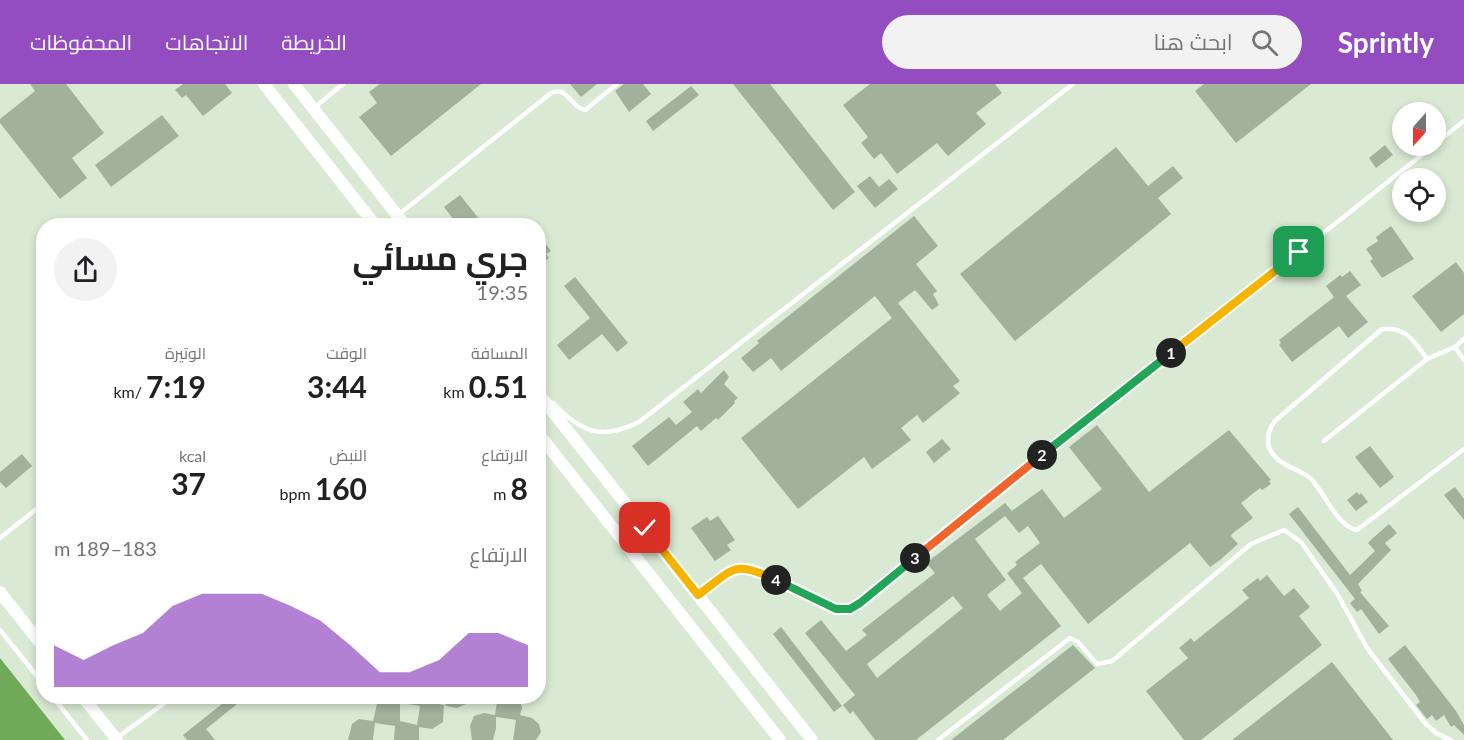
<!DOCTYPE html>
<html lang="ar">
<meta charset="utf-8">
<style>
:root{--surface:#fff;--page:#f2f2f2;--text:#202124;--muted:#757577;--accent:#934dc1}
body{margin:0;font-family:Lato,Cairo,sans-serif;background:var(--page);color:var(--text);direction:rtl;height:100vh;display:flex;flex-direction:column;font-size:22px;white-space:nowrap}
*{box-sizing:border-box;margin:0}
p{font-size:20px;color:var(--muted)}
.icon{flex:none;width:33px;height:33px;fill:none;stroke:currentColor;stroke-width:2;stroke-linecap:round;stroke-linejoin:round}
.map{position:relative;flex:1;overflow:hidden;direction:ltr}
.drawer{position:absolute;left:36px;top:134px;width:510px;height:486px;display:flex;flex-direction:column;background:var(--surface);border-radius:24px;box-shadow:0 3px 9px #0003;direction:rtl}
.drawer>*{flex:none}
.needle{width:39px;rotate:201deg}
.buttons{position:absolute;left:1392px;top:18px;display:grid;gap:12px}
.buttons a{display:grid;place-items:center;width:54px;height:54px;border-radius:50%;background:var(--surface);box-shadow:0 3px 9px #0003;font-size:30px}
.pin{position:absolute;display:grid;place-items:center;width:51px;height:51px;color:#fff;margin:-26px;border-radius:12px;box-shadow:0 3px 9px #0006}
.km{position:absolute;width:30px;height:30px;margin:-15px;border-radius:50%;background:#222;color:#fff;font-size:16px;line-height:30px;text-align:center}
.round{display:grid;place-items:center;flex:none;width:63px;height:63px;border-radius:32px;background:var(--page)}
.overview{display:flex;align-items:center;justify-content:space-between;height:102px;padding:0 18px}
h1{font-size:33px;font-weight:700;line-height:45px}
.metrics{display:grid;grid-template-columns:repeat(3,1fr);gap:9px;height:102px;padding:6px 18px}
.metrics div{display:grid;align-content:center}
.metrics b{font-size:30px;font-weight:700}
.metrics small{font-size:16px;font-weight:400}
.metrics p{font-size:16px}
.chart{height:168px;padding:12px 18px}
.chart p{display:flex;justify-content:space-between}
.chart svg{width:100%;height:108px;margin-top:6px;fill:var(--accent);opacity:.7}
header{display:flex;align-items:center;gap:36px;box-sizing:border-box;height:84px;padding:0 30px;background:var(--accent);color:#fff}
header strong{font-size:28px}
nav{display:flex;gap:33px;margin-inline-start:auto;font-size:21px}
.search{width:420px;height:54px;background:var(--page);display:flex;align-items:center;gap:15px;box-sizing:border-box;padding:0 21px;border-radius:33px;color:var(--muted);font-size:22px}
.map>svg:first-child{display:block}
.water{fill:#70aa58}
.building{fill:#a2b19c;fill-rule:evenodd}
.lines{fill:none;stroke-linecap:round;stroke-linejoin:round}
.service{stroke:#fff;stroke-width:4.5}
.tertiary{stroke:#fff;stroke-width:12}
.split-1-casing{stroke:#fff;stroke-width:12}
.split-2-casing{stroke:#fff;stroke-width:12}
.split-3-casing{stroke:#fff;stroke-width:12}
.split-4-casing{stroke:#fff;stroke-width:12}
.split-5-casing{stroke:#fff;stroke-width:12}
.split-1{stroke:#f5b400;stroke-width:8}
.split-2{stroke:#22a559;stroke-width:8}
.split-3{stroke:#f0652b;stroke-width:8}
.split-4{stroke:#22a559;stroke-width:8}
.split-5{stroke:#f5b400;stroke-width:8}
</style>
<header>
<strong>Sprintly</strong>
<div class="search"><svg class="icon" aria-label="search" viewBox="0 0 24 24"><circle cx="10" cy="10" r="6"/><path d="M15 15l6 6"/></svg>ابحث هنا</div>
<nav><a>الخريطة</a><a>الاتجاهات</a><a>المحفوظات</a></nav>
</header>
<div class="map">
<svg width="1464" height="656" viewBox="0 0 1464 656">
<rect width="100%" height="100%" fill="#d9e9d3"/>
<path class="water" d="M0,574l65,82h-65z"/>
<path class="building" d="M30,0h36l38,49 -32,25 15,20 -27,21 -60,-76v-4l35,-28z
M183,0h42l7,9 -29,23 -17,-21 -4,3 -7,-8z
M380,0h101l-90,72 -32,-39 18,-14 -8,-11z
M570,0h27l-16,13z
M624,0h19l8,10 -22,18 -14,-21z
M733,0h37l85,108 -22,18z
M870,0h125l7,9 -26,20 10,11 -38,32 -11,-13 -40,31 -16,-21 -7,6 -13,-16 7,-6 -25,-32z
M1204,0h107l-75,59 -41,-52z
M691,2l8,9 -46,36 -7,-10z
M162,31l17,21 -68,51 -16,-22z
M1385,61l8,10 -17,13 -7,-10z
M1116,63l32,39 25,-20 10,12 -25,20 13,16 -156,127 -55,-67z
M870,92l9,11 10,-8 9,10 -23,19 -18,-22z
M460,111l24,30h-26l-14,-18z
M914,132l24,30 -22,18 21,27 -4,3 6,11 -7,5 -17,-20 -17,13 62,78 -7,5 7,7 -37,30 -6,-8 -16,13 10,12 -39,29 -8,-12 -66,52 -57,-71 151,-120 -17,-22 -94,75 -10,-13 -18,14 -12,-14 18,-15 -2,-2z
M1391,142l23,33 -32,19 -12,-17 3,-2 -7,-10 12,-8 -2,-4z
M538,150l13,17 -5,3 3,4 -11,8z
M1456,178l8,11v41l-23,18 -29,-36z
M1350,187l11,14 -15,11 22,26 -20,16 -9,-12 -47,36 -13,-17 2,-2 -2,-3 55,-43 -8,-11 14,-11 2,2z
M575,193l53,66 -11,9 -15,-18 -33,26 -12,-15 33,-27 -26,-32z
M724,286l5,7 -5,7 14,14 -4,3 1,2 -17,17 -2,-2 -15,13 -4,-5 -49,40 -16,-20 37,-29 7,8 16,-13 -9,-10 15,-13 3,4z
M1097,341l52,67 80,-62 42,50 -2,1 2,3 -9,6 -2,-2 -19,15 12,15 -20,15 -2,3 7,8 -18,16 -10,7 -20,-24 -102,81 -47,-60 -18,14 38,48 -145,114h-41l-22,-29 -3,3 -7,-9 12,-10 -50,-62 16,-13 25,31 21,-16 -5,-5 73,-57 -9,-10 79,-60 7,8 -3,2 33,-24 22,29 38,-29 -33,-42zM1005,432l14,17 9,-7 12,17 -25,19 2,3 -10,8 15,20 -22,18 -13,-16 19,-15 -31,-41zM953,512l10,12 -86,70 -10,-14z
M942,355l9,10 -17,14 -8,-11z
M1370,362l24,31 -14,11 -25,-31z
M22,370l10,12 -26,22 -6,-6v-10z
M1455,403l9,12v21l-20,-25z
M1357,408l2,3 2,-2 7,9 -12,9 -9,-11z
M1298,423l52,68 25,-24 -7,-8 5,-5 16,-14 8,9 -12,10 6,7 -33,34 4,7 -2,1 29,34 -10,8 -18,-25 -4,3 -7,-9 5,-4 -66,-85z
M718,432l17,24 -8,5 4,5 -16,11 -24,-33 16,-11 3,4z
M1267,491l17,21 10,-8 16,19 -11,9 23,29 -121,95h-17l-38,-49 42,-33 -9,-10 12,-10 3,4 55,-44 -7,-8 16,-12 2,3z
M781,543l61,79 -8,6 -61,-78z
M1073,561l22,23 -92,72h-52z
M1405,561l51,66 8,14v10l-10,-10 -3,2 -7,-12 -8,6 -4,-6 -5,4 -11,-14 4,-3 -4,-7 -28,-36z
M1332,578l61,78h-161z
M232,612h15l-41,33 9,11h-28l-4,-5z
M391,612h35l-2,5 20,4 -1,17 -11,7 -13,-2v13h-25l1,-14 -20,-3 -2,17h-25l4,-16 7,-5 14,2 4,-17 7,-5h7zM400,619l20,3 -3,19 -17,-4z
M444,612h29l-7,8 -9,4 -11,-2z
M501,612h17l2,3 2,9 -2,7 12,3 7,6 2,8 -5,8h-23l3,-20 -20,-3v11l-3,12h-21l-2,-14 4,-10 10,-3 11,2 2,-13z"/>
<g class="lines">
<path class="service" d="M315,23l28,-23
M1436,59l28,-22
M398,131l153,-122c17,-7 19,14 34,17l32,-26
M1455,263l9,13
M1427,275c-12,-17 -21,-33 -45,-30l-107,92c-6,8 -9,16 -6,26 7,19 28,20 41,31 16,15 25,47 47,52l107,-81
M553,319c28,29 48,38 86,19l434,-338
M1324,357l103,-82 28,-12 9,-8
M0,454l44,-35
M698,511c17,-13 32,-29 55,-26l82,40h15l583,-463
M0,546l44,55
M52,612l35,44
M118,653l56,-41
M938,656l132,-102 8,4 19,22 15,-3 139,-117 33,-14 17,12 37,53 29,53 58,75 11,10 15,7"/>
<path class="tertiary" d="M264,0l111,141
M294,0l111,141
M538,309l274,347
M538,349l242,307
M0,508l44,56
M82,612l35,44"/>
</g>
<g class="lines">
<g class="split-1-casing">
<path id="split-1" d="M1171,269l128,-101"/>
</g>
<g class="split-2-casing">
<path id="split-2" d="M1042,371l129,-102"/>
</g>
<g class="split-3-casing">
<path id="split-3" d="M915,474l127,-103"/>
</g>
<g class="split-4-casing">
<path id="split-4" d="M776,496l60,29h14l10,-6 55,-45"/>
</g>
<g class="split-5-casing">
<path id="split-5" d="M645,444l53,67c36,-26 35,-36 78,-15"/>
</g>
<use href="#split-1" class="split-1"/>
<use href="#split-2" class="split-2"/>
<use href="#split-3" class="split-3"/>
<use href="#split-4" class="split-4"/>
<use href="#split-5" class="split-5"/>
</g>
</svg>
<div class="buttons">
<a><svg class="needle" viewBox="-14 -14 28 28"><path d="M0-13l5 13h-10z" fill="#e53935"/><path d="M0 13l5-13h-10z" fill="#757577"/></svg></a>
<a><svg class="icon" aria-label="locate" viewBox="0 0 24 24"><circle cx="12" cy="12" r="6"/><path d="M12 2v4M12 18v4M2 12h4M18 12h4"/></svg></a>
</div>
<div class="pin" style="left:1299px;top:168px;background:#1e9e55"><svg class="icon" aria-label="arrive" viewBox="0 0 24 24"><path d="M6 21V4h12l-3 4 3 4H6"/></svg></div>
<div class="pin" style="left:645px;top:444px;background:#d93025"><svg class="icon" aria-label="check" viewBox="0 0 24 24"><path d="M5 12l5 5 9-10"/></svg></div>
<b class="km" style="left:1171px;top:269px">1</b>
<b class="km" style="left:1042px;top:371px">2</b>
<b class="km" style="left:915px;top:474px">3</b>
<b class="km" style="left:776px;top:496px">4</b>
<section class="drawer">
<div class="overview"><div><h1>جري مسائي</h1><p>19:35</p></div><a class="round"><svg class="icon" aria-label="share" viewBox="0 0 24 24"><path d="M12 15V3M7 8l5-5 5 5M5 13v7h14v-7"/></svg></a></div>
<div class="metrics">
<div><p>المسافة</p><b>0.51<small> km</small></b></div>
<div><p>الوقت</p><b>3:44</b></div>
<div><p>الوتيرة</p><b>7:19<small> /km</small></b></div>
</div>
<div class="metrics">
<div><p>الارتفاع</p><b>8<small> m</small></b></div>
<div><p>النبض</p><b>160<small> bpm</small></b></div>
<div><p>kcal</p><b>37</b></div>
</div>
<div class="chart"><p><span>الارتفاع</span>183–189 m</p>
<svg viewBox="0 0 160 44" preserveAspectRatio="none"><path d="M0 44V27L10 33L20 27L30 22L40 11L50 6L60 6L70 6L80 11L90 17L100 27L110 38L120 38L130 33L140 22L150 22L160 27V44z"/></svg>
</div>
</section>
</div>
